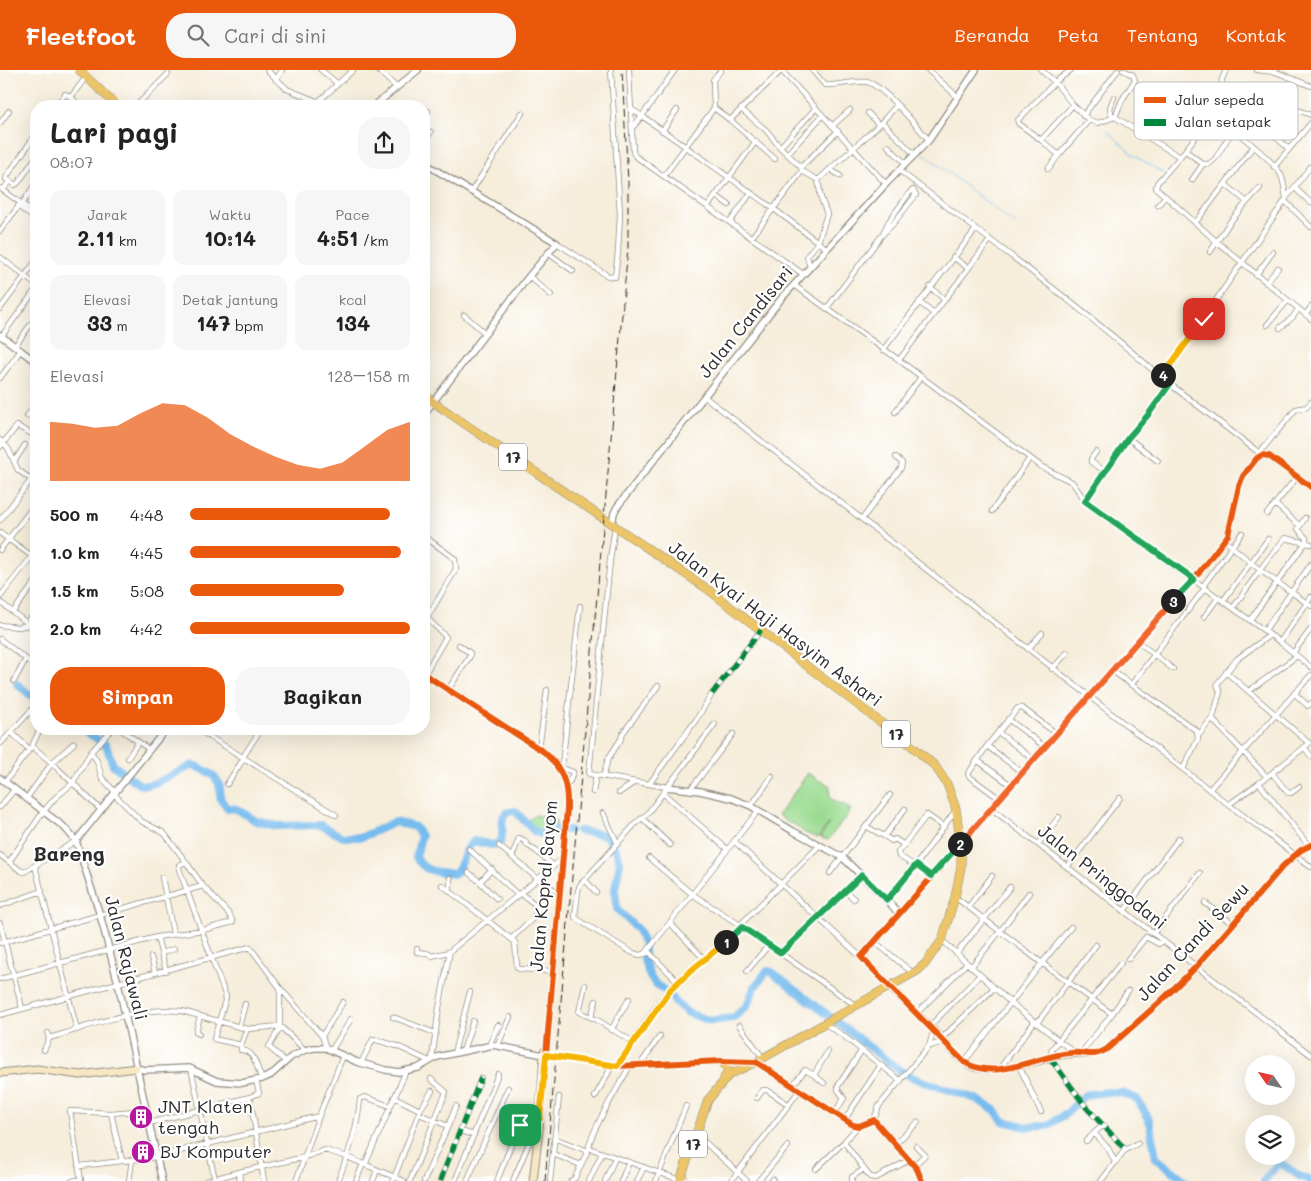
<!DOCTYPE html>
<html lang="id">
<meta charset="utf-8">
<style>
:root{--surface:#fff;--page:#f6f6f6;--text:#222;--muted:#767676;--accent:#ea580c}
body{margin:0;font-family:Mali,sans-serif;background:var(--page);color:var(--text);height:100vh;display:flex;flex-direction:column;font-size:19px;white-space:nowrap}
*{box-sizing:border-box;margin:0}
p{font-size:16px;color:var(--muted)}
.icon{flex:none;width:28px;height:28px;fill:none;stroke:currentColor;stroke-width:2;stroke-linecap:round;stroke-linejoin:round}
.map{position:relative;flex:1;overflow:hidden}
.sheet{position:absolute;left:30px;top:30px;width:400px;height:635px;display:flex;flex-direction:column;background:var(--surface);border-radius:20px;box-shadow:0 5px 20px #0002}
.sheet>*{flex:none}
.needle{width:32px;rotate:304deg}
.tools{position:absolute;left:1245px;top:985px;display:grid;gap:10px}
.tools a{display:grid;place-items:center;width:50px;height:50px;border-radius:50%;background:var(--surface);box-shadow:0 5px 20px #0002;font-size:25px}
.pin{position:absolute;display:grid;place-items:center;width:42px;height:42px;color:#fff;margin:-21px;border-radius:10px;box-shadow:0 2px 8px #0006}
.km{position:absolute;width:25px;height:25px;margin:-12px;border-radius:50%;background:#222;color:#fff;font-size:14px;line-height:25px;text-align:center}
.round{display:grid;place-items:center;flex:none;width:52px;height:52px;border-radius:20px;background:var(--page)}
.overview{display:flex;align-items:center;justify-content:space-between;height:85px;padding:0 20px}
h1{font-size:28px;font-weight:700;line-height:38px}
.stats{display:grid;grid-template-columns:repeat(3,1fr);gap:8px;height:85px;padding:5px 20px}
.stats div{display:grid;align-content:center;border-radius:12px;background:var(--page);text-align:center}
.stats b{font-size:21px;font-weight:700}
.stats small{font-size:14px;font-weight:400}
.stats p{font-size:14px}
.chart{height:140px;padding:10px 20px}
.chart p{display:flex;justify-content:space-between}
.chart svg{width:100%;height:90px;margin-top:5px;fill:var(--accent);opacity:.7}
.action{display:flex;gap:10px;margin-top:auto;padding:10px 20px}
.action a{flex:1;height:58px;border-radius:20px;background:var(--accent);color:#fff;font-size:20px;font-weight:700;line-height:58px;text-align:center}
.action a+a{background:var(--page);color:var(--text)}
ul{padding:0 20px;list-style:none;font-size:16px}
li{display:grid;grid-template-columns:80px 60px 1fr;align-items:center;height:38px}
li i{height:12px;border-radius:6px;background:var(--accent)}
header{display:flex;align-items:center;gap:30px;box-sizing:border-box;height:70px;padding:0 25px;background:var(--accent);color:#fff}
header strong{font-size:24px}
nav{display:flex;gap:28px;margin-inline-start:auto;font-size:18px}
.search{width:350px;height:45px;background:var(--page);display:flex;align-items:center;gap:12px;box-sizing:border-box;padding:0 18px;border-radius:20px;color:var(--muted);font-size:19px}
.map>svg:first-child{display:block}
.green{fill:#9bdc92;stroke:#63845e}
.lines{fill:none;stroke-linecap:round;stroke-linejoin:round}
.stream{stroke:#77bcee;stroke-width:1}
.river{stroke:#77bcee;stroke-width:8}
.minor-casing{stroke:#908c82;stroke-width:6}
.tertiary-casing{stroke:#908c82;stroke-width:8}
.secondary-casing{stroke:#908c82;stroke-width:9}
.trunk-casing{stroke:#908c82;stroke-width:9}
.minor{stroke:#fff;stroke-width:4.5}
.tertiary{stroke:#fff;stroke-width:5.5}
.secondary{stroke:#f7e8c3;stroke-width:7}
.trunk{stroke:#ecc569;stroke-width:8}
.rail{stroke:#2b2b2b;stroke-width:1;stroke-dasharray:8 4;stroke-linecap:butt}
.quiet{stroke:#00873e;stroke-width:5;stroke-dasharray:10 5;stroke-linecap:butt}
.cycleway-casing{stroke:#fff;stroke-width:9}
.cycleway{stroke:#e8590c;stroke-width:6}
.split-1-casing{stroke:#fff;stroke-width:10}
.split-2-casing{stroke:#fff;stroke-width:10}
.split-3-casing{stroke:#fff;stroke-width:10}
.split-4-casing{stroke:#fff;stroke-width:10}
.split-5-casing{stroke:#fff;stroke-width:10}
.split-1{stroke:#f5b400;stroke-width:6}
.split-2{stroke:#22a559;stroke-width:6}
.split-3{stroke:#f0652b;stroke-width:6}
.split-4{stroke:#22a559;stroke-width:6}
.split-5{stroke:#f5b400;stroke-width:6}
.labels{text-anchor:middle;stroke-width:4.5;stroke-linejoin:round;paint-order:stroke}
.shield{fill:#fff;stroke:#6b6b6b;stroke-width:1}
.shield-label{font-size:16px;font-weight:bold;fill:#2b2b2b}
.street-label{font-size:18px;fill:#2b2b2b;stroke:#fff}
.poi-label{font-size:18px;fill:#2b2b2b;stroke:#fff;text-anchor:start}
.quarter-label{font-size:20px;font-weight:bold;fill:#2b2b2b;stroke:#fff}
.key{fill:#fff;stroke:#bfbfbf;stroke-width:1}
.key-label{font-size:14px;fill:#2b2b2b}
</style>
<header>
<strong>Fleetfoot</strong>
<div class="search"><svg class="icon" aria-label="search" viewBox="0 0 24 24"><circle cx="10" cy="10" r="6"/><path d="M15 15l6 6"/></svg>Cari di sini</div>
<nav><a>Beranda</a><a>Peta</a><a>Tentang</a><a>Kontak</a></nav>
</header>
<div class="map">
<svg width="1311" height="1111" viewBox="0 0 1311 1111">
<rect width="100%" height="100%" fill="#fff"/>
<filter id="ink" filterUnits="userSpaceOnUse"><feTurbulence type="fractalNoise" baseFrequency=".02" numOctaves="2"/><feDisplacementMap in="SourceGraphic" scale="10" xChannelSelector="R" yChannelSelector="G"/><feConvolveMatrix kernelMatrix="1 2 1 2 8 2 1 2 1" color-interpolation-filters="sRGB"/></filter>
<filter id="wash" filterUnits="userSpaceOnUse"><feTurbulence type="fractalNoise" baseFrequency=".0096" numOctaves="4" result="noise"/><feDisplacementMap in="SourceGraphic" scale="20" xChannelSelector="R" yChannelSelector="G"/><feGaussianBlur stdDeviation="1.12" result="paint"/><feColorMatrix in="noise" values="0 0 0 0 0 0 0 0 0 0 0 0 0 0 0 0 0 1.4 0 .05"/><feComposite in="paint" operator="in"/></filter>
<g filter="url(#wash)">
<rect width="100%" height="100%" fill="#f6edda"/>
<path class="green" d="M808,703l13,9 1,-1 8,5v12l11,7 2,-1 8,6 -23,30 -8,-2 9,-15 -11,15 -13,-5 -13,-10 -2,1 -12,-9z
M536,745l20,5v5l-4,5c-11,5 -22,4 -24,-10z"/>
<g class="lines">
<path class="stream" d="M1107,60l25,24 31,19
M920,81l96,74"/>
<path class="river" d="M17,614l19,16
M82,659l24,16 7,20 27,20h8l10,-3 35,-17c17,7 30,12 27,34l7,9 10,1 19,12 21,5 43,-1 23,12h19l33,-15 20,5 6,9 -5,21c9,17 22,14 39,17 9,-9 8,-25 19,-33l18,4 8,-2c7,-14 -6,-31 15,-32l20,21 6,2 11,-4h18
M579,761l27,4 10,15 4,12 -5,28 2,19 21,21 6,14v16l6,17 5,6 15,12 7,9 11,9 23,8 22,-3 14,-12 7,-18 13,-17 5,1 131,101 16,7 57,19 19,11 8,11 24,6 20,-1 20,-13 18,-18 22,-3 15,1 15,6 12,20 7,39 30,23
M1264,1111l15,-19 20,14 12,5"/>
</g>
</g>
<g filter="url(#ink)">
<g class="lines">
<g class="minor-casing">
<path id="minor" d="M267,0l20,19 42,17
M321,0l17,14
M378,0l18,17
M629,0l4,82 2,4 168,118
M675,0l-33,46 132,93 52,39
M781,0l105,114
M812,0l13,15c14,1 28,-5 42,-3 16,3 51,46 62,58
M928,0l30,27
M1041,0l14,12 18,23 16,15 9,3 17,-6 65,40 33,-43
M1071,0l-16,12 -37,38v3l23,17 32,-35
M1226,0l-4,9 -1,13 -8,22c15,11 61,46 68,61 3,7 4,16 5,24l-124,179 100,77
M1257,0l19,2 35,14
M276,10l6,-10
M71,27l4,4 -4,5
M318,32l35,-32
M56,36l9,-12 6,3 15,-20
M136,36l32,-32
M714,38l16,12 52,-50
M631,39l11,7 -9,11
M741,39l25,21 14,17 21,20 1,4 16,9 3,18 6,16 -9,28 -11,14 3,11
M868,43l11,12
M1083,46l35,-46
M1112,47l-2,-9 4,-11
M1115,47l7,-17 13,-20 -2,-5 -10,-5
M424,48l4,-7
M730,50l45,39
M1221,50l17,-21 25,15 32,-5 16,6
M882,52l33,33
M0,53l9,-12
M832,56l18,-16
M662,61l15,-21
M1277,68l12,11
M1041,70l18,15 30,-35
M424,73l7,-11
M888,76l18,18
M780,77l36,-39
M1186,81l17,13h6l6,-5 18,-29
M787,84l35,-38
M1180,87l-23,26 -1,5 60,53 95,78
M801,97l37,-36
M1274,97l37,-44
M830,99l10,7
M1048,99l11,-14
M900,101c88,68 178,133 262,207
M664,106l50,-68 -1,-28 8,-10
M818,110l61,-55 18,-20
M1192,110l11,-16
M10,111l5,4 3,-2 18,-26
M0,118l36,26
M1295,118l16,15
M3,120l7,-9 -4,-2 1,-3 29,-42
M471,122l51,-79
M715,125l14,10
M1286,128l25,-32
M1285,131l26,26
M1247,132l13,-14
M22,134l14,-21
M1158,135l7,-8
M18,136l18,14
M708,136l48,-65
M730,152l20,-28
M1196,152l57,-75
M0,161l21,-28
M752,167l50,-66
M557,173l51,33 7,1 3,-25 2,-38 -9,-144
M1210,182l20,-30 17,-20 -22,-18
M548,183l25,18
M0,187l36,28
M953,187l15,11
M1256,205l17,-23
M529,206l22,19
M1266,213l12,-15
M794,215l105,75 143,107 30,15 15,21 193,139 31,25
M930,217l14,12
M919,232l15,12
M827,238l55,-73 10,-10 24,-30 -3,-5 -3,2 -21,29 -7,14
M0,239l36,-48
M1306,244l5,-7
M464,245l21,18
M1267,255l21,-25
M1280,258l13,-11 5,-8
M1,267l35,-48
M15,276l21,-29
M883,280l93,-121
M899,290l91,-120
M0,308l21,-28
M705,327l515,401 91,69
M895,342l26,-35
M27,346l9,-11
M1128,368l30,23
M0,370l8,8 10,22 18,13
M0,377l17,-21 19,10
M1096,382l-5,7v3l14,9
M1259,383l37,-44 11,-2 4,-5
M14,392l11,-17
M1085,431l43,-63 20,-23 22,-31
M1275,434l25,22
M992,441l38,-53
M1267,444l30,-37
M862,449l39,-51 1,-5 -6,-6
M0,450l31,-40
M615,457l-5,33 -21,214 78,13
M0,463l36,26
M424,466l31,23 1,10 -32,54
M1224,470l36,30 51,36
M0,480l36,-47
M1203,516l39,-53
M0,527l32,-41
M1223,531l45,-62
M0,532l27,21
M1233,538l32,-45 20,-25 26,6
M13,542l23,-31
M1204,547l14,-19
M1250,550l56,-78v-4l-8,-9 7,-11
M26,554l10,-12
M0,555l18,2 18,-3
M1265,560l46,-66
M0,569l36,28
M1137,571l36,28
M1280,572l31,-45
M1028,579l14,-16
M1293,583l18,-24
M1052,599l15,-16
M1111,600l86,61 1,8 -15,30
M1226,602l83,71
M424,605l22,-38 -19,-19
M14,611l12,-22
M1131,615l74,-97
M34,620l2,-4
M448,620l22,-34v-3l-11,-8
M1249,621l48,-35
M1294,623l14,13 3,-3
M1008,649l37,28
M715,654l-68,90 -10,8 -57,63 -2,6 -3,26 5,4 51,31 8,3 6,-1 113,-143
M120,659l30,21
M156,659l6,5
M197,659l139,86
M11,662l18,17
M998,662l36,28
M1198,666l15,-19
M0,674l36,-39
M32,676l20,17 49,47
M987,676l36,27
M1304,677l7,9
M539,678l8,-58
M91,682l6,9 5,17 14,15
M243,687l18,-28
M128,688l10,-16
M977,690l35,26
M562,698l11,4 -3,9 -4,4
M1272,703l16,20h3l8,-6
M561,704l19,-168
M603,707l5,-18 13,-20 2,-6 35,-47
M1267,707l-53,-56 -1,-4 7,-25 -3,-8 20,-25 33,-24
M5,712l27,-36 8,-17
M1259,713l50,63
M227,714l17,-26
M649,714l47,-64 16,-26 49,-64
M690,720l43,-56
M1209,720l102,-115
M593,722l3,-17
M619,723l16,-11
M663,723l64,56
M114,724l27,27 23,12 22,29 -7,3v4l47,128 -12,42 27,6v5c15,1 15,18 21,29
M26,729l26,-36 22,-20
M1000,729l-30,-22 -2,-3 19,-28 31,-38h4l35,26
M1228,735l31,-22 51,-40
M751,736l21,-30
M0,737l14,-17
M992,739l319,246
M603,743l15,31
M642,748l28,27
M866,756c9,6 18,9 26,15l3,-2 9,6
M885,765l20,-26
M734,771l127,116
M1038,774l21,-27
M499,776l39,33 21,14
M469,779l49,46
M0,785l21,16 3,1 52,-31
M512,787l7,-19 6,3 2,4 9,6 18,15
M649,788l43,36 48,31 115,80
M9,792l34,-50 12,-14 17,-14 19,-32 21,-23
M35,796l42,164
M1067,797l53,-69
M492,799l-12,13 17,17
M469,803l11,9
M830,803l60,-78
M931,806l-32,-20 -1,-4 29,-37 17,12
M162,807l11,56
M585,810l11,12
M442,815l73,57 2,25 2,2 33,2
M450,821v-13
M845,821l9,8
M955,827l87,66 -78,99
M887,830l29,-35 39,-54
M1205,833l28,21
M0,836l42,-15
M969,836l23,-30
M1124,841l55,-73
M0,853l22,85
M670,853l35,37
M740,855l79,-79
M1071,857l-29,36 70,51 -31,39
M1153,864l47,-61
M157,867l9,34
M511,869l21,-20 8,-11 -20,-15
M942,870l69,63 64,50
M875,872l38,31
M0,873l203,-57
M417,879v3l10,1 5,3 17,-4
M648,881l30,31
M161,883l13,-4
M781,883l81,-78
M957,883l53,-66
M151,887l4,15
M1128,889l18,-22 13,7 3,-3
M1121,893l-69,86 -2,9 36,49 40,43
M971,897l30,-37 28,-37
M747,901l21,-25
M0,909l157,-42 46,-7 30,-8 -4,-8 -26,-28 -17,-24
M585,915l-6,27 18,8 36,22
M889,917l-28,-30 99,-113
M280,918v40l-11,19 17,15
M917,943l50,-50
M1112,944l16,-23
M0,945l250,-68 30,41 42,48 4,12
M393,947l42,16
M591,947l5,-16
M824,953l17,11 60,47
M1037,953l59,-78
M739,955l24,33
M930,956l50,-51
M239,957l6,-23
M611,960l18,-31
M199,964l-3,-2 4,-16
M322,966l21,-34
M49,968c42,-12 88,-32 133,-27l65,18 33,-3 25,24
M942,968l52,-50
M241,975l6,-16
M498,975l12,-28
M489,976l9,-21
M930,976l9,-3 7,2
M44,980l5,-11 -1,-6
M331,981l20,-32
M463,981l10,-30
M454,983l16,-61
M432,989l7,-51 11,-57 112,-92
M361,993l12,-24 24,7 32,15
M640,995l20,-29
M617,996c16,-24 36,-59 55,-79 22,-22 48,-38 70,-60
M1019,996l22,46
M191,998l24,112
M1000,998l35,-47
M814,1005l10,8
M792,1016l13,-16 9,5 14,-24
M250,1027l9,-4 -3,-13
M595,1027l17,-31
M757,1028l6,-8h4l22,15
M420,1040l12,-19
M111,1043l11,48
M835,1043l9,-15 -6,-8v-4l24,-36
M419,1044l29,12 -24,55
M845,1049l36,-54
M874,1050l5,-14 50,-60 3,-10v-7
M149,1053l101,-26 14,84
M448,1056l8,-20
M460,1061l14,4
M1094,1063l14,15 7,14
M696,1064l51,47
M554,1068l34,13
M1086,1071l17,-16
M844,1072l20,27 -12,8v4
M895,1074l23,-22
M589,1078c-1,-12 33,-68 41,-82
M553,1084l28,11
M365,1095l41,-94
M914,1095l11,-10 -9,-9
M80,1096l76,-9 163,-41 24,-60
M816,1099l28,-27 14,-16
M864,1099l6,8 6,1 33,-18
M239,1102l1,9
M681,1107l7,4
M72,1111l9,-2
M81,1111l-11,-70 41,2 36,-3
M129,1111l3,-21
M206,1111l33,-9 66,-15 20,-7 22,7 57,24
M296,1111l23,-65
M338,1111c10,-26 20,-54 22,-82l5,-2 25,9
M356,1111l7,-17
M373,1111l4,-11
M393,1111l27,-71 -26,-13
M410,1111l36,-89 -15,-13
M440,1111l41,-103
M455,1111l43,-107
M467,1111l41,-93
M497,1111l21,-54 5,-4 17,-4
M513,1111l18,-43 2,-4h6
M550,1111l9,-84
M571,1111l4,-3 14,-30 91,32
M589,1111l13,-28
M605,1111l10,-23
M621,1111l8,-19
M637,1111l7,-14
M656,1111l30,-75
M731,1111l68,-90
M758,1111l30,-35
M771,1111l2,-2
M1101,1111l23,-30 14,-8"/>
</g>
<g class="tertiary-casing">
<path id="tertiary" d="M374,36l44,-36
M424,93l133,80 -28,33 -105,138
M0,265l36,27
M612,454l2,-11 3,-6 164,-208 105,-115 43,-44 47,-70
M424,604l120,78c19,17 24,32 23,57l-21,246 46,8 25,3 104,-5 35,1 97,63 6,1 15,-6 43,49 5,12
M0,708l64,49 12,14 24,74 18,68 44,198
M667,717l33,4 31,7 20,8 42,25 49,26 45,43 12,14
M76,771l90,-112
M961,773l150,-173 83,-91 34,-44 11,-49 4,-10 14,-18 5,-3 7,1 42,31
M889,917c14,14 30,28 44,42 12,12 25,34 42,39 22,6 62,-7 84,-12 20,-6 30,4 48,-7l53,-47 36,-35 87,-101 18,-16 10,-5
M136,998l9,2 44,-2 28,13 25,2 20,-4 9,-4 20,-18 14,-7 9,-2h12l31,14 29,8 13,2 19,-4 19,-11 56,-12 51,10v-4"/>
</g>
<g class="secondary-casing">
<path id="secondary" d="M0,1003l37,-4 43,6 56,-7
M533,1111l6,-51 5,-75"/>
</g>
<g class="trunk-casing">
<path id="trunk" d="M79,0l38,36
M424,324l9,8 127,87 146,99 123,95 84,64 22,19 12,18 9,25 5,38v20l-6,30 -13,43 -17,24 -8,7 -161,91 -27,13 -21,25 -28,81
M721,991c6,5 9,11 3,17"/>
</g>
<use href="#minor" class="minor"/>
<use href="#tertiary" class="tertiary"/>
<use href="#secondary" class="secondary"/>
<use href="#trunk" class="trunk"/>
<path class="rail" d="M545,1111l83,-934v-65l-6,-112"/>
<path class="quiet" d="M712,624l49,-64
M1050,988l36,49 40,43
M440,1111l41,-103"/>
<g class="cycleway-casing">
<path id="cycleway" d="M1311,417l-42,-31 -7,-1 -5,3 -14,18 -4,10 -11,49 -34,44 -83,91 -119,139 -131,148 103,105c33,20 72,-6 106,-9 17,-2 20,6 37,-4l53,-47 36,-35 87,-101 18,-16 10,-5
M424,604l120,78c19,17 24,32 23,57l-21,246 46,8 25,3 104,-5 35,1 97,63 6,1 15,-6 43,49 5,12"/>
</g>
<use href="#cycleway" class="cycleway"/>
</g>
</g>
<g class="lines" filter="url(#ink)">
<g class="split-1-casing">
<path id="split-1" d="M520,1055l10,-5 10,-1 6,-64 71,11 54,-77 23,-21 32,-26"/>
</g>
<g class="split-2-casing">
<path id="split-2" d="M726,872l16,-15 39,26 81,-78 25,25 29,-35 15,11 29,-32"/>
</g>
<g class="split-3-casing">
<path id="split-3" d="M960,774l213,-243"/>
</g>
<g class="split-4-casing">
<path id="split-4" d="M1163,305l-1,3 8,6 -22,31 -20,23 -43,63 109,78 -21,22"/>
</g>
<g class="split-5-casing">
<path id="split-5" d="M1163,305l41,-56"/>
</g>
<use href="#split-1" class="split-1"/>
<use href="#split-2" class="split-2"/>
<use href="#split-3" class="split-3"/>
<use href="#split-4" class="split-4"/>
<use href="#split-5" class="split-5"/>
</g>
<defs>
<g id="building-disc" transform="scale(1.25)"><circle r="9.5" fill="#b5179e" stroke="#fff"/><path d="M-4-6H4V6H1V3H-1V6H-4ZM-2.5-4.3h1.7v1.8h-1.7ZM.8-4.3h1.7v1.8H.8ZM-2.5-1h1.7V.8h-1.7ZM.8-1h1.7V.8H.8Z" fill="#fff"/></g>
</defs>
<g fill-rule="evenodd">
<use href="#building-disc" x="141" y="1047"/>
<use href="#building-disc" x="143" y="1082"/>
</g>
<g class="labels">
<g class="shield">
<rect x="499" y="373.5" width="28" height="27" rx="4"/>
<rect x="882" y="650.5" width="28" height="27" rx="4"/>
<rect x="679" y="1060.5" width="28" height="27" rx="4"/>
</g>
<g class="shield-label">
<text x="513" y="393">17</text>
<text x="896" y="670">17</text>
<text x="693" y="1080">17</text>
</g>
<g class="street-label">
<text transform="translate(746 252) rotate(-51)" y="6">Jalan Candisari</text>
<text transform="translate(775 554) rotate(37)" y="6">Jalan Kyai Haji Hasyim Ashari</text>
<text transform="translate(1102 807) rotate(38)" y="6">Jalan Pringgodani</text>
<text transform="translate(544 816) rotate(-85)" y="6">Jalan Kopral Sayom</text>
<text transform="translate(1193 872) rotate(-47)" y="6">Jalan Candi Sewu</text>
<text transform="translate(126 888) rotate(76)" y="6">Jalan Rajawali</text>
</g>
<g class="poi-label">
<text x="158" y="1043">JNT Klaten<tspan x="158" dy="21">tengah</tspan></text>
<text x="160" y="1088">BJ Komputer</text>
</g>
<g class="quarter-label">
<text x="69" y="791">Bareng</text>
</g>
</g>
<rect x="1134" y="12" width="164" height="58" rx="8" class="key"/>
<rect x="1144" y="27" width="22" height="6" fill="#e8590c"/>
<rect x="1144" y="49" width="22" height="7" fill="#00873e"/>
<g class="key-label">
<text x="1175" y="35">Jalur sepeda</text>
<text x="1175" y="57">Jalan setapak</text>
</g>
</svg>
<div class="tools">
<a><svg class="needle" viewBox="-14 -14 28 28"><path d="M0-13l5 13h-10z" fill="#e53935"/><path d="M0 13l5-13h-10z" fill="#767676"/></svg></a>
<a><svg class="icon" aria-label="layers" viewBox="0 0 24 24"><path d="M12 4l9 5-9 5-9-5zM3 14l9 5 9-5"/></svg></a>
</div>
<div class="pin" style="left:520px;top:1055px;background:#1e9e55"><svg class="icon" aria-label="arrive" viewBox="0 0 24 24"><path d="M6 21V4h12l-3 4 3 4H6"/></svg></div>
<div class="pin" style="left:1204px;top:249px;background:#d93025"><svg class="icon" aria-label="check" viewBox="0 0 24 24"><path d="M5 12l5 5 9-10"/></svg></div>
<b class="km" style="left:726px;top:872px">1</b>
<b class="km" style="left:960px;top:774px">2</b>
<b class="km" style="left:1173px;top:531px">3</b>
<b class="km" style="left:1163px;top:305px">4</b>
<section class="sheet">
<div class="overview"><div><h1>Lari pagi</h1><p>08:07</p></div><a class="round"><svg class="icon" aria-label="share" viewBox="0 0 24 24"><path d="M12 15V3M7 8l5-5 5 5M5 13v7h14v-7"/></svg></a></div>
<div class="stats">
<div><p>Jarak</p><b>2.11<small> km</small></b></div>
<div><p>Waktu</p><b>10:14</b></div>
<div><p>Pace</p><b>4:51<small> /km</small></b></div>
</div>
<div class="stats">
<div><p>Elevasi</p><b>33<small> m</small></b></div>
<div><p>Detak jantung</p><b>147<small> bpm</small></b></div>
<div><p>kcal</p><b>134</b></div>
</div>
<div class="chart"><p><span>Elevasi</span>128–158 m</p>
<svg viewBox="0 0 160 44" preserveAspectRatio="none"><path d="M0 44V15L10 16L20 18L30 17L40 11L50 6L60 7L70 13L80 21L90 27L100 32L110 36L120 38L130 35L140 27L150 19L160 15V44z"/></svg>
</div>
<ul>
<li><b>500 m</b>4:48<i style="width:91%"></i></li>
<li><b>1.0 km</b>4:45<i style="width:96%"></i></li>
<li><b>1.5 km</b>5:08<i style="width:70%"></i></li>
<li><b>2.0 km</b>4:42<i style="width:100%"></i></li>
</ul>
<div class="action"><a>Simpan</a><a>Bagikan</a></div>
</section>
</div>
